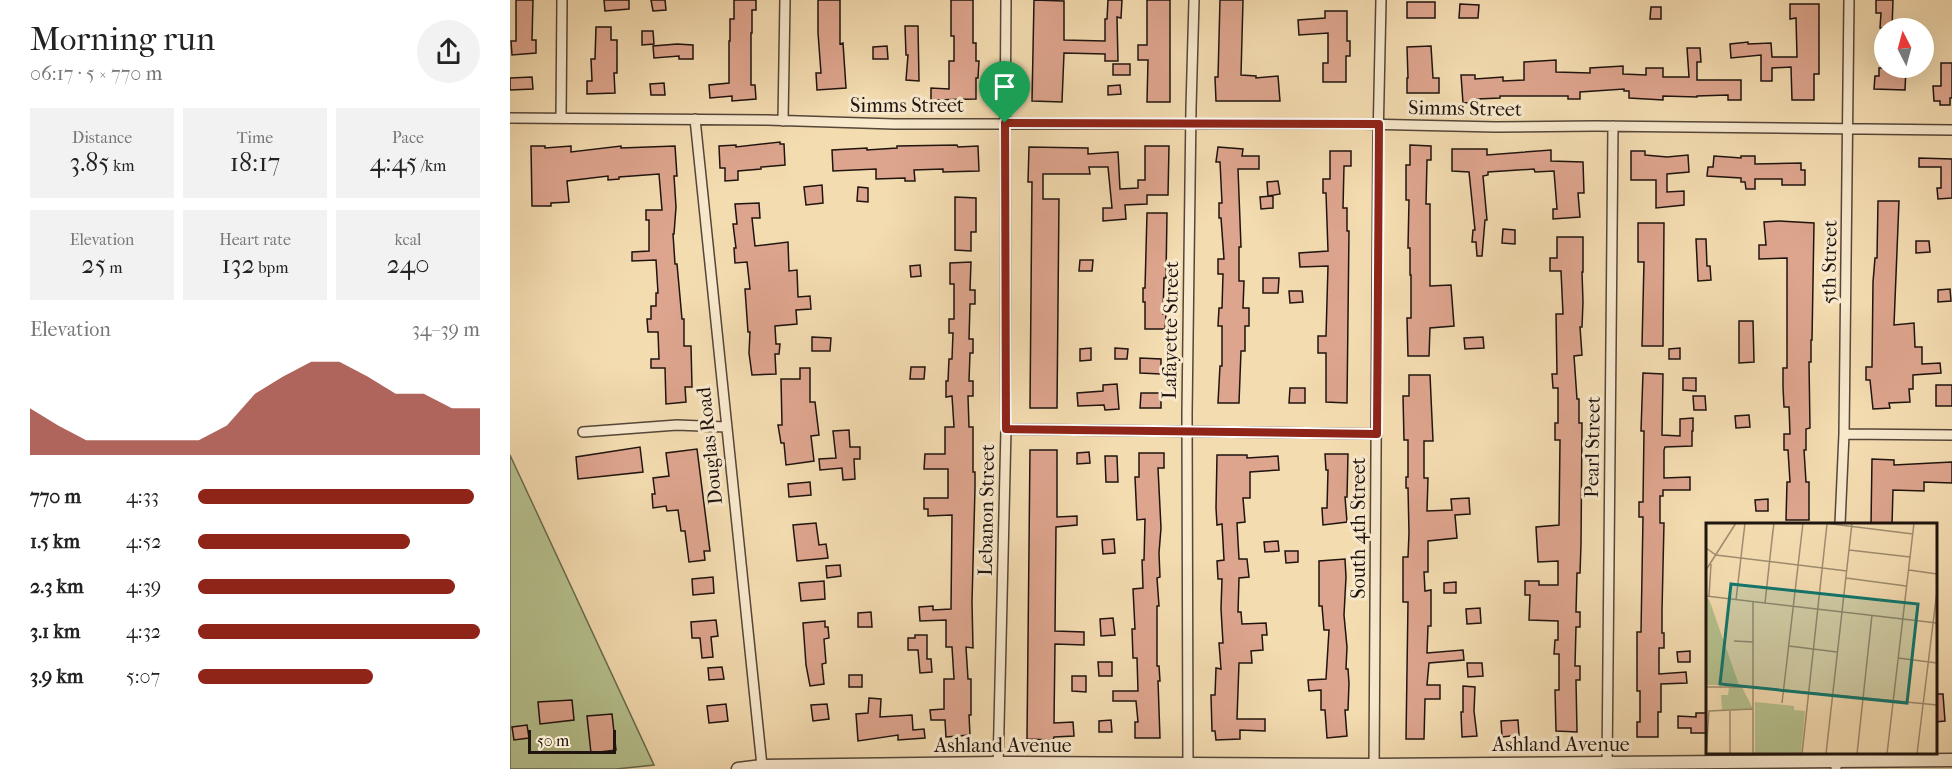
<!DOCTYPE html>
<meta charset="utf-8">
<style>
:root{--surface:#fff;--page:#f2f2f2;--text:#222;--muted:#767676;--accent:#8f2418}
body{margin:0;font-family:"IM FELL French Canon",serif;background:var(--page);color:var(--text);height:100vh;display:flex;flex-direction:column;font-size:22px;white-space:nowrap}
*{box-sizing:border-box;margin:0}
p{font-size:20px;color:var(--muted)}
.icon{flex:none;width:33px;height:33px;fill:none;stroke:currentColor;stroke-width:2;stroke-linecap:round;stroke-linejoin:round}
.map{position:relative;flex:1;overflow:hidden}
.drawer{display:flex;flex-direction:column;background:var(--surface);width:510px}
.drawer>*{flex:none}
.needle{width:39px;rotate:354deg}
.tools{position:absolute;left:1364px;top:18px;display:grid;gap:12px}
.tools a{display:grid;place-items:center;width:60px;height:60px;border-radius:50%;background:var(--surface);box-shadow:0 6px 24px #0002;font-size:30px}
.scale{position:absolute;left:18px;bottom:15px;width:88px;box-sizing:border-box;padding-left:6px;border:3px solid #1f140f;border-top:0;font-size:16px;line-height:21px;white-space:nowrap;color:#1f140f;-webkit-text-stroke:4px #f8e8cc;paint-order:stroke}
.pin{position:absolute;display:grid;place-items:center;width:51px;height:51px;color:#fff;margin:-62px -26px;border-radius:50% 50% 50% 0;rotate:-45deg;box-shadow:0 0 6px #0007}
.pin .icon{rotate:45deg}
.round{display:grid;place-items:center;flex:none;width:63px;height:63px;border-radius:32px;background:var(--page)}
.overview{display:flex;align-items:center;justify-content:space-between;height:102px;padding:0 30px}
h1{font-size:33px;font-weight:600;line-height:45px}
.metrics{display:grid;grid-template-columns:repeat(3,1fr);gap:9px;height:102px;padding:6px 30px}
.metrics div{display:grid;align-content:center;border-radius:0px;background:var(--page);text-align:center}
.metrics b{font-size:26px;font-weight:600}
.metrics small{font-size:16px;font-weight:400}
.metrics p{font-size:16px}
.chart{height:168px;padding:12px 30px}
.chart p{display:flex;justify-content:space-between}
.chart svg{width:100%;height:108px;margin-top:6px;fill:var(--accent);opacity:.7}
ul{padding:0 30px;list-style:none;font-size:20px}
li{display:grid;grid-template-columns:96px 72px 1fr;align-items:center;height:45px}
li i{height:15px;border-radius:8px;background:var(--accent)}
main{display:flex;flex:1;min-height:0}
.map>svg:first-child{display:block}
.green{fill:#b6c28f;stroke:#6a6b4f;stroke-width:1.5}
.building{fill:#dea58e;stroke:#1f140f;stroke-width:1.5}
.lines{fill:none;stroke-linecap:round;stroke-linejoin:round}
.minor-casing{stroke:#544638;stroke-width:12}
.tertiary-casing{stroke:#544638;stroke-width:15}
.minor{stroke:#f8e8cc;stroke-width:9}
.tertiary{stroke:#f8e8cc;stroke-width:12}
.route-casing{stroke:#fff;stroke-width:12}
.route{stroke:#8f2418;stroke-width:8}
.labels{text-anchor:middle;stroke-width:6;stroke-linejoin:round;paint-order:stroke}
.street-label{font-size:20px;fill:#1f140f;stroke:#f8e8cc}
.inset-road{fill:none;stroke:#9f8c70;stroke-width:1.5}
.view{fill:#0f766e;fill-opacity:0.15;stroke:#0f766e;stroke-width:3}
.inset-edge{fill:none;stroke:#1f140f;stroke-width:3}
</style>
<main>
<section class="drawer">
<div class="overview"><div><h1>Morning run</h1><p>06:17 · 5 × 770 m</p></div><a class="round"><svg class="icon" aria-label="share" viewBox="0 0 24 24"><path d="M12 15V3M7 8l5-5 5 5M5 13v7h14v-7"/></svg></a></div>
<div class="metrics">
<div><p>Distance</p><b>3.85<small> km</small></b></div>
<div><p>Time</p><b>18:17</b></div>
<div><p>Pace</p><b>4:45<small> /km</small></b></div>
</div>
<div class="metrics">
<div><p>Elevation</p><b>25<small> m</small></b></div>
<div><p>Heart rate</p><b>132<small> bpm</small></b></div>
<div><p>kcal</p><b>240</b></div>
</div>
<div class="chart"><p><span>Elevation</span>34–39 m</p>
<svg viewBox="0 0 160 44" preserveAspectRatio="none"><path d="M0 44V25L10 32L20 38L30 38L40 38L50 38L60 38L70 32L80 19L90 12L100 6L110 6L120 12L130 19L140 19L150 25L160 25V44z"/></svg>
</div>
<ul>
<li><b>770 m</b>4:33<i style="width:98%"></i></li>
<li><b>1.5 km</b>4:52<i style="width:75%"></i></li>
<li><b>2.3 km</b>4:39<i style="width:91%"></i></li>
<li><b>3.1 km</b>4:32<i style="width:100%"></i></li>
<li><b>3.9 km</b>5:07<i style="width:62%"></i></li>
</ul>
</section>
<div class="map">
<svg width="1442" height="769" viewBox="0 0 1442 769">
<rect width="100%" height="100%" fill="#f4dcb1"/>
<filter id="stains"><feTurbulence type="fractalNoise" baseFrequency=".00333" numOctaves="4"/><feColorMatrix values="0 0 0 0 .2 0 0 0 0 .09 0 0 0 0 .02 0 0 0 .5 -.17"/></filter>
<radialGradient id="worn" r=".72"><stop offset=".6" stop-color="#630" stop-opacity="0"/><stop offset="1" stop-color="#630" stop-opacity=".3"/></radialGradient>
<path class="green" d="M0,455l144,310 -38,4h-106z"/>
<path class="building" d="M6,0h17l-1,40h4v13l-24,2 -1,-14h5z
M94,0h25v9l-24,2z
M141,0h14l1,10 -13,1z
M224,0h22v10h-4v23h-1v52h4l1,14 -24,2v-5l-22,2 -1,-13 20,-2v-42h1v-22h4z
M308,0h22v44l3,-1 3,45 -29,2 -1,-17h5l-3,-40z
M441,0h22v43h3v18h3l-1,17h-2v21l-45,1v-12l18,1v-28h5v-25h-3z
M524,0l30,1v39l41,1v-22h2l1,-19h14l-1,18 -4,-1 1,44h-13v-7l-41,-1 -2,49 -30,-1z
M637,0h23v102h-23l1,-42h-10v-15h9z
M710,0h23l-2,75 15,1v2l22,-2 2,25h-64l-1,-24h3z
M1366,0h17l-1,28h-12l1,-15h-5z
M897,2h28v16h-28z
M950,4l19,1 -1,13h-19z
M1280,4h29v70h-5v26h-22l-1,-33 -19,1v13h-11v-26l-30,3 -1,-14 18,-2v2l23,-1 1,14h25l-1,-39 -6,1z
M1141,7h10v12h-11z
M815,11h22v30h3v15h-4v26h-23v-19h5v-30l-29,2 -1,-15 27,-2z
M395,26h13l1,55 -13,-1 2,-25h-2z
M86,27h15v13h6v33h-3l1,20 -28,1v-13h5l-1,-22h4z
M132,31h11l1,13 -12,1z
M167,44l16,1v14h-14v-3l-25,2 -1,-12z
M377,46l1,13h-15v-12z
M921,46l2,32h6v15h-32v-15h1l-1,-31z
M1177,48h13l1,14h-4v18h44v20h-13v-5l-31,1v1l-34,-1v4l-34,-2v-7h-5v-2l-44,3v7h-12v-3h-68v2l-23,1v3l-14,1 -2,-28h14v4l28,-2v4l21,-1v-18l32,-2v12l34,1v-5l33,-2v8l23,1v-7h17v9h26z
M1431,63h11v35h-2v7h-10v-4h-6l-1,-15h8z
M603,64h17v11h-17z
M1369,68h27l-1,22 -31,-1 1,-13h4z
M22,77l1,12 -23,1v-12z
M154,83l1,12h-14l-1,-11z
M610,85l1,9 -13,1v-9z
M270,142v2h4l1,21 -24,2v2l-23,2v9l-13,1v-13h-5l-1,-22 17,-1v2z
M447,145l1,2 20,-1 1,25 -36,1v-3l-29,1 1,11h-10v-3l-29,1v-10l-43,2 -1,-21 35,-2v2l30,-2v-2z
M900,145l21,1v14h-4l-1,44h4v82l21,-1 3,41 -24,2 -1,28h-21l-1,-38h4v-43h-1v-27h-2l1,-48h-3v-35h4z
M21,146h14v2l26,-2v6l50,-6v2l54,-2 2,30h-3l2,31 -2,27h-1l2,30h2l5,55h2v27h7l1,41h-7l1,15 -20,2 -1,-36h-14v-9h8l-1,-27h-10l-1,-13h4v-13h5v-13h2l-2,-33 -24,1v-9l17,-1v-31h-3v-10h16l-3,-36 -40,3v2l-11,1v-4l-41,5 2,21 -18,1v3h-19z
M635,146h24l-1,49h-21v9l-22,1 1,14 -23,2v-13h9l-4,-41h-19l1,7h-47v25h16l-2,209h-27l2,-226h-4l1,-35 59,1v6l30,-2 2,37 18,-1v-8h7z
M708,147l25,2 -1,7h17v13h-21l3,78h-2v34h5l-1,27h6v18h-4v25h-4l-2,52h-21l2,-37h2v-40h-4l1,-18h3l1,-34h-5v-15h6l-3,-41h-2v-15h3l-2,-41h-4z
M942,149h35v6l64,-5v11l32,1 1,31h-6l2,24 -27,2v-10h4l-3,-38 -19,1 -1,-3 -46,3v3l-5,1 4,44h-2l-3,36h-5l-1,-14h-4l1,-12h2l-6,-58 -17,-1z
M820,151h21v15h-7l-1,42h4v23h2l-2,172 -21,-1v-49h-8v-17h8l2,-70 -28,1 -1,-14 29,-2 -2,-58h-3v-14h7z
M1121,151h14v4l22,2 21,-2 1,17 -22,2v18l17,-1v14l-28,3v-28h-25z
M1204,156l27,2v-2h14v8l46,-1v7h4v15h-23v-6h-27v10h-9l-1,-7h-4v-4l-34,-2 1,-9h5z
M1409,158l33,1v39l-14,1 -1,-11h4v-21h-22z
M768,181l2,13 -12,2 -1,-14z
M312,185l1,18 -17,2 -2,-18z
M348,187l10,1v14l-11,-1z
M763,196v12l-12,1 -1,-12z
M445,197l21,1v34h-5v19l-16,-1z
M1368,201h21l-5,124 20,-2 1,24h7v17l18,-1 1,10 -28,2v14h-4l1,13 -21,1 1,5 -17,1 -3,-29h-4v-13h6l1,-85 2,-24h2z
M249,203l1,15h-8l3,28 33,-4 1,29 8,-1 1,27 12,-1 1,13 -15,1 1,14 -22,2 1,18h4l-1,10h-4l1,20 -24,1 -3,-22 1,-21h-2l-3,-43h5l-3,-27 -12,1 -1,-15h2l-3,-24h4l-2,-20z
M637,213h20l-1,65h-2l-1,36h3l-1,15h-20v-27h-2v-14h2z
M1269,221l35,2 -2,117h-1v22h-2l1,66 -4,1v21h-2l2,32h3v38h-23l1,-38h3l-2,-32h-4v-16h6l-1,-27h-5l-1,-20v-19h4v-110l-28,1v-14h7l-2,-23z
M1128,223h26l-1,123h-21l2,-84h-6z
M993,229l12,1v14l-13,-1z
M1047,237h26v35h-1l1,30 -1,25h-2l2,28 -8,1 3,43h2v24h3l-1,121 -1,29h-3l-1,39h4v15h-4l-1,39h5v14h-4l1,52 -21,-1 -1,-41h4v-36h-5l1,-14h3v-19l-29,-1 1,-25h-5v-14h14v4h19v-24l-20,1 -2,-35 23,-2 1,-85h-5v-17h3v-35h-5l-1,-14h5l-1,-60h7l-2,-43h-11v-13h7z
M1186,239h10l1,27h3l1,14 -13,1z
M1406,241h13l1,11 -14,1z
M570,260h13l-1,11h-13z
M461,262l-1,28h5v14h-5l-1,35h4v14h-3l-1,28h4v15h-5l1,31h4v45h2v16l-3,114 1,46 -7,-1 2,32h3v36h-2l1,20 -24,2 -1,-17h-14l-1,-10 14,-1v-30h10l-2,-32h-6v-27l-26,1 -1,-14 14,-1v4l18,-1 1,-94 -24,1v-7h-4v-11h24v-29h-24l1,-15h20v-27h9l-2,-31 -6,1v-16h2l1,-22h3l1,-26h-4v-14h5v-35h-4v-21z
M410,265l1,11 -10,1 -1,-11z
M753,278h16l-1,15h-15z
M1440,289l1,12 -13,1v-12z
M779,291h13l1,11 -13,1z
M1229,321h14l1,41 -15,1z
M302,337l19,1 -1,13h-18z
M973,337l1,11 -19,1 -1,-11z
M581,348v12l-11,1v-12z
M605,348l13,1 -1,10h-12z
M1170,348v11h-11v-10z
M630,358l21,1v15l-21,-1z
M401,367h14l-1,12h-14z
M290,368h10v34h5l4,33 -8,1 3,25 -28,4 -2,-22h-3l-3,-18h4l-1,-46h19z
M1133,373l20,1 -1,61 18,1v-17l13,-1v13h-1v15l-27,1 -1,3v28l26,-1v13h-27v6h-3v27h4l-2,88v22h2v15h-5v26l27,-2 1,11 -26,1v28h-3v25h-21v-15h3v-31h-3v-59h4l2,-115h-4v-15h4l1,-71h-3z
M899,375h21l3,66h-9v37h4l-1,33 25,-1 -1,-11 18,-1 1,16 -15,1 2,23 -29,3v31h-4l1,19 6,-1v36h-3l-1,27 36,-3 1,10 -35,3 -2,22h13v14h-15l-1,40h-18l2,-137h-5v-45h5l1,-24 -1,-45h-2v-11h2v-37h-4l-1,-44h6z
M1173,378h13v13l-13,-1z
M607,384l2,25 -14,1 -1,-5 -26,1 -1,-13 26,-2v-6z
M1426,385h16v21h-16z
M780,388h15v15h-16z
M631,393h20v15h-21z
M1183,396h12l1,14h-12z
M1239,415l1,12 -14,1 -1,-12z
M339,430l1,17h10v12h-6l1,20 -12,1 -1,-12 -22,2 -1,-11 17,-1 -3,-27z
M130,447l3,25 -65,7 -2,-22z
M187,449l13,102h-6l1,9 -16,2 -4,-31h-4l-3,-21 -11,1 -1,-5 -13,2 -1,-14h3l-2,-16 16,-2 -3,-23z
M520,450h27v67l20,-1v9l-21,2 -1,104 29,1v13l-29,-1 -1,79 19,-1 1,14 -20,1 -1,3 -26,-1z
M579,452l1,11 -13,1v-11z
M629,453h25v15h-6l3,60 -2,25 1,24 -3,1 2,28h-2v60h2l1,15h-2l2,57h-25v-16h3l-2,-21h-23v-10h25l-1,-33h-4l-1,-29h3l-2,-40 10,-1 -1,-28h2l1,-41 -8,1 -2,-43h4z
M815,454h23l-1,43h-2l2,25 -24,3 -1,-17h5l1,-38h-2z
M707,455h30v3l31,-2 1,14 -29,2v26h-7l2,24 -8,1 2,36h8l2,18 -10,1 -1,34h3l1,12 24,-1 1,12h-5l1,15 -12,1 1,12h-13l-2,56h28v12l-25,-1v9l-24,1 -1,-9h-3l-1,-36h4l1,-27 5,1 -2,-26h4l-2,-34 1,-30h-4l-1,-18 7,-1 -2,-36 -5,1 -1,-17z
M595,456h12l1,26h-12z
M1362,459l22,1v5l58,-3v21l-28,-1v9l-31,-1 -1,35h-21z
M300,482l1,13 -22,2 -1,-13z
M1258,499v12h-12l-1,-11z
M306,523l3,22 7,-1 2,14 -31,3 -4,-36z
M604,539l1,14 -12,1 -1,-14z
M768,541l1,10 -14,1 -1,-10z
M775,551h13v11l-12,1z
M835,559l1,18 -2,38 3,32 -1,22h2l1,14 -1,27h-3l2,26 -20,2 -2,-28h-4v-20l-12,1 -1,-11 18,-1 3,-49h-5l-2,-24h-3v-45z
M330,565l1,11 -14,2 -1,-12z
M203,577l1,16 -21,2 -1,-16z
M314,581l1,18 -24,2 -2,-18z
M946,582v11h-12v-10z
M970,608l1,15 -14,1 -1,-15z
M361,612l1,15h-14v-14z
M603,618l2,17 -14,1 -1,-17z
M206,620l2,16 -7,1 2,20 -11,1 -2,-20h-8l-1,-16z
M315,621v6h3l1,11 -5,1 2,24 -4,1 2,20 -14,2 -4,-21 -3,-42z
M405,635h12v24h4l1,13 -12,1 -2,-23h-10v-12h7z
M1180,651v11h-12l-1,-10z
M588,662h14v14h-13z
M957,663h15l1,13 -15,1z
M212,667l2,12 -15,1 -1,-12z
M339,675h13v12h-13z
M562,676h14v16l-14,-1z
M953,686l12,1 -1,24 3,25 -15,1 -1,-25h2z
M1425,694h8l2,27 -10,1z
M359,698l12,1 -1,18 32,-2 1,15 11,-1 1,9 -27,2v-5l-40,6 -2,-27 12,-1z
M62,700l2,20 -34,4 -2,-22z
M216,704l2,17 -19,2 -2,-17z
M317,704l2,15 -16,2 -2,-16z
M1186,713h11v20h-16v-5h-13v-12l18,1z
M102,714l4,36 -25,3 -4,-37z
M601,720l1,12h-13v-11z
M1008,720l1,15 -17,2 -1,-16z
M17,725l2,13 -15,2 -2,-13z"/>
<g class="lines">
<g class="minor-casing">
<path id="minor" d="M0,118l257,2 127,4h469l133,3 99,-1 357,4
M51,118l1,-118
M185,119l67,647
M273,121l2,-121
M496,429l371,5
M73,432l94,-7 49,2
M1334,434l108,1
M1330,524l4,-90 5,-434
M488,768l8,-339 -1,-290 1,-139
M678,769l-1,-355 4,-306 3,-108
M864,769l4,-628 3,-141
M1097,769l6,-643
M1326,769v-17"/>
</g>
<g class="tertiary-casing">
<path id="tertiary" d="M228,769l24,-3 236,-3 376,2 578,-5"/>
</g>
<use href="#minor" class="minor"/>
<use href="#tertiary" class="tertiary"/>
</g>
<g class="lines">
<g class="route-casing">
<path id="route" d="M495,123l374,1 -2,310 -371,-5z"/>
</g>
<use href="#route" class="route"/>
</g>
<g class="labels">
<g class="street-label">
<text x="397" y="112">Simms Street</text>
<text transform="translate(955 108) rotate(1)" y="7">Simms Street</text>
<text transform="translate(1319 262) rotate(-89)" y="7">5th Street</text>
<text transform="translate(660 330) rotate(-89)" y="7">Lafayette Street</text>
<text transform="translate(199 446) rotate(-96)" y="7">Douglas Road</text>
<text transform="translate(1082 447) rotate(-89)" y="7">Pearl Street</text>
<text transform="translate(476 510) rotate(-89)" y="7">Lebanon Street</text>
<text transform="translate(848 528) rotate(-90)" y="7">South 4th Street</text>
<text x="1051" y="751">Ashland Avenue</text>
<text x="493" y="752">Ashland Avenue</text>
</g>
</g>
<g transform="translate(1196 523)">
<rect width="231" height="231" fill="#f4dcb1"/>
<path d="M0,75l3,1 30,86h-33zM23,164h13l11,22 -31,1 -1,-15h7zM49,179l39,4v4l11,1 -4,43h-46z" fill="#b6c28f"/>
<path class="inset-road" d="M118,0l89,11M0,25l10,7 131,16M65,25l3,-25M143,27l61,7M0,47l30,-47M203,47l28,4M140,55l60,8M0,73l231,27M3,73l2,-32M30,77l9,-77M47,79v152M59,80l8,-73M28,118l19,1M83,123l48,6M192,135l39,5M0,164h47l184,18M76,180l21,-180M24,187v44M0,231l3,-43 44,-2M96,231l25,-230M120,231l26,-231M151,231l15,-139M181,231l27,-231M211,231l20,-163"/>
<path class="view" d="M25,61l187,20 -11,99 -187,-19z"/>
<rect width="231" height="231" class="inset-edge"/>
</g>
<rect width="100%" height="100%" filter="url(#stains)"/>
<rect width="100%" height="100%" fill="url(#worn)"/>
</svg>
<div class="tools">
<a><svg class="needle" viewBox="-14 -14 28 28"><path d="M0-13l5 13h-10z" fill="#e53935"/><path d="M0 13l5-13h-10z" fill="#767676"/></svg></a>
</div>
<div class="scale">50 m</div>
<div class="pin" style="left:495px;top:123px;background:#1e9e55"><svg class="icon" aria-label="arrive" viewBox="0 0 24 24"><path d="M6 21V4h12l-3 4 3 4H6"/></svg></div>
</div>
</main>
